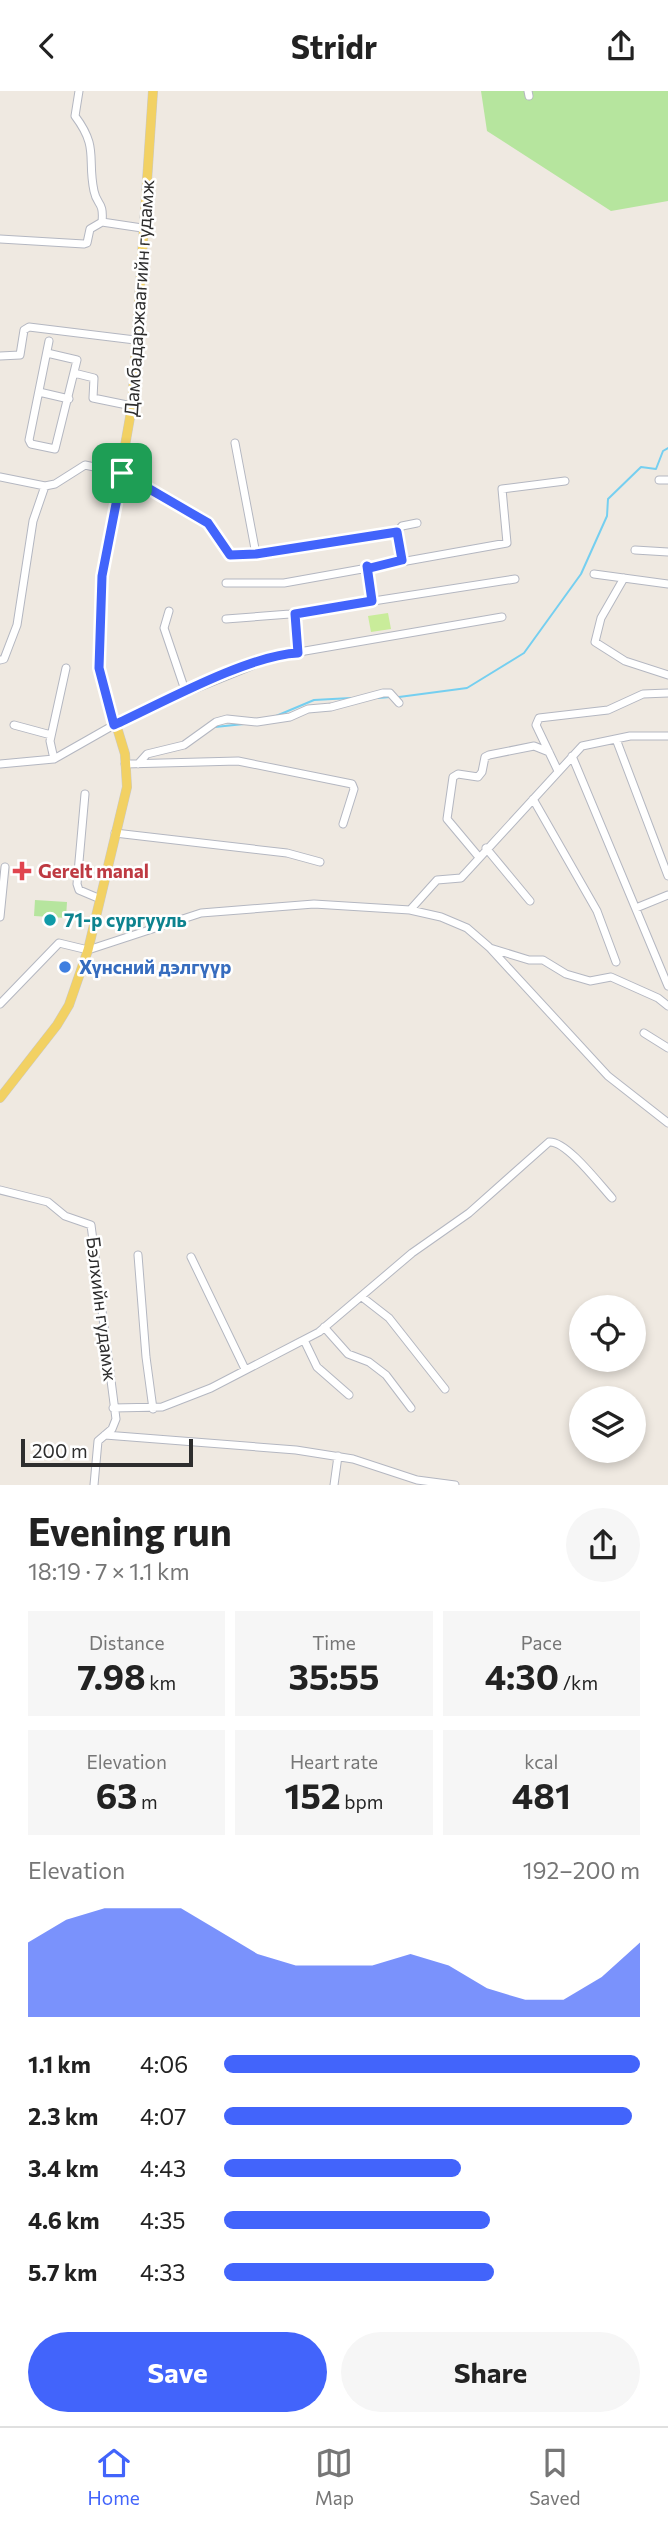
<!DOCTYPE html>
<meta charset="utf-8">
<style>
:root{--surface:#fff;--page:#f6f6f6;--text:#222;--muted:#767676;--line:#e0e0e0;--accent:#4264fb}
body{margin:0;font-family:Commissioner,sans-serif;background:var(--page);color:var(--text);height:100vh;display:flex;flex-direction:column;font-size:26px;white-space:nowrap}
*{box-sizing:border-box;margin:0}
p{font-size:23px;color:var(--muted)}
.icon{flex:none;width:38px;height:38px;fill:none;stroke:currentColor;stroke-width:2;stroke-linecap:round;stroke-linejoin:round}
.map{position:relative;height:1394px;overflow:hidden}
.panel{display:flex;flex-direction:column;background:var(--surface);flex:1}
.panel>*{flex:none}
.buttons{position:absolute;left:569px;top:1204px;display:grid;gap:14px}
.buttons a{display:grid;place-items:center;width:77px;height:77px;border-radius:50%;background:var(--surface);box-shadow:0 4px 10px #0003;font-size:35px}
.scale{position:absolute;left:21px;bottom:18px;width:172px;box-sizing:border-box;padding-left:7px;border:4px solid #2e2e2e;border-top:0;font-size:19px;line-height:24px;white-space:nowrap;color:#2e2e2e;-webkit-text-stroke:5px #fff;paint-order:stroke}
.pin{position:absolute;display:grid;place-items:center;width:60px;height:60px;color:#fff;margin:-30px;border-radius:14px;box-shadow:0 4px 10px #0006}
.round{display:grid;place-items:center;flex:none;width:74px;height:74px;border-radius:37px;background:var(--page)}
.summary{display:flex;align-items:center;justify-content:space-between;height:119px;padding:0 28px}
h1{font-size:38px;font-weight:700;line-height:52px}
.metrics{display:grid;grid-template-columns:repeat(3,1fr);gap:10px;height:119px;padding:7px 28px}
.metrics div{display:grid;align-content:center;border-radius:0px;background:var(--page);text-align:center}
.metrics b{font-size:35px;font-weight:700}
.metrics small{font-size:19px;font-weight:400}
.metrics p{font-size:19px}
.chart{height:196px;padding:14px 28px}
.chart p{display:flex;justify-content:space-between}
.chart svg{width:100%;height:126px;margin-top:7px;fill:var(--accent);opacity:.7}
.primary-button{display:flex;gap:14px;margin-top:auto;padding:14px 28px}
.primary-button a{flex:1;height:80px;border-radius:42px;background:var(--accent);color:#fff;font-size:28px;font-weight:700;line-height:80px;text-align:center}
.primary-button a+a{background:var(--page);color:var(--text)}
ul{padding:0 28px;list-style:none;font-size:23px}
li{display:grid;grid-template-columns:112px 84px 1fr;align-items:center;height:52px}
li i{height:18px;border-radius:9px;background:var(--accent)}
header{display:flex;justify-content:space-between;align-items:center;height:91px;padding:0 28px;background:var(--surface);font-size:32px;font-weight:700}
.dock{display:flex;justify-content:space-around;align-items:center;height:98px;border-top:2px solid var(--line);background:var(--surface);font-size:19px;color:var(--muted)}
.dock a{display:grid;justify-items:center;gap:4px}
.dock .active{color:var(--accent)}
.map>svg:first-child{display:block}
.green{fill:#b6e59e}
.pitch{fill:#c9ec9a}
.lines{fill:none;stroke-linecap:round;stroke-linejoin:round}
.stream{stroke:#75cff0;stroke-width:2}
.minor-casing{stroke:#b4b7c1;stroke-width:9}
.major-casing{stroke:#c9c9c9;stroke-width:10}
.minor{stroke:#fff;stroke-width:7}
.major{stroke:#f2d163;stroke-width:9}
.route-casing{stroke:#fff;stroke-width:14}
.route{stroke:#4264fb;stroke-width:9}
.health-dot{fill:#e0444e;stroke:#fff;stroke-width:2.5}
.culture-dot{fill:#0f9aa8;stroke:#fff;stroke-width:2.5}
.shop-dot{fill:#3f7fe0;stroke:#fff;stroke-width:2.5}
.labels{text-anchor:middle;stroke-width:5;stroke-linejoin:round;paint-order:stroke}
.street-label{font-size:19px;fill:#2e2e2e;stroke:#fff}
.health-label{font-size:19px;font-weight:bold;fill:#be3a42;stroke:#fff;text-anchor:start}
.culture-label{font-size:19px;font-weight:bold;fill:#0d838f;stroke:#fff;text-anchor:start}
.shop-label{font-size:19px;font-weight:bold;fill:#366cbe;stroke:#fff;text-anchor:start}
</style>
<header><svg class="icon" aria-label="back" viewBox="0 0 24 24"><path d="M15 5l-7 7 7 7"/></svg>Stridr<svg class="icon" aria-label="share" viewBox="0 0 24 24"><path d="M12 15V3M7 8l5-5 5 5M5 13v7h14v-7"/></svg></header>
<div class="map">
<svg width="668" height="1394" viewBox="0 0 668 1394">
<rect width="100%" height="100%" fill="#efe9e1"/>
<path class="green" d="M481,0h187v110l-57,10 -124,-80z
M35,809l32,2 -1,16 -32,-2z"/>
<path class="pitch" d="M388,522l3,16 -20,3 -3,-16z"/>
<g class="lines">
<path class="stream" d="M399,606l68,-9 57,-35 57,-79 26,-58 1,-17 33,-32 15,2 7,-18 5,-3
M378,607l12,-1
M276,625l38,-16 37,-2
M215,636l29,-3"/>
<g class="minor-casing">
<path id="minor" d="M528,0l1,5
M102,131l40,6
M0,148l84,5 3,-1 3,-14 12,-7c2,-21 -5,-16 -8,-31 -7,-33 5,-43 -19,-75l4,-25
M47,262l30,7 -22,89 -24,-5 -2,-4 20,-99
M0,265l20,-1 4,-25 5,-3 106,13
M74,282l20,5 -1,20 39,8
M39,301l30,7
M235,352l21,111
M0,386l45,9 10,-2 30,-19 37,8 68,39 22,15 18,28 26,-1 141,-22
M659,389h9
M635,459l33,2
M402,469l-5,-28 5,-6 15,-3
M367,475l5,35
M594,483l74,10
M624,487l-23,40 -6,24 30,19 43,14
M226,492h58l223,-40 -5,-54 63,-8
M169,520l-5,17 22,65
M295,523l3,39
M226,528l64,-5 225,-35
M0,569l4,-1 13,-34 16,-104 12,-35
M14,634l37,10
M616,648l52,137
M572,665l96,230
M54,668l-4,-18 16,-73
M0,673l54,-5 81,-46 141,-57 226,-39
M125,673l113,-3 114,23 2,5 -11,35
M138,673l9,-10 37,-9 32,-23 11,-3 30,3 33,-5 18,-8 23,-2 52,-14h7l9,10
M558,680l-22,-46 3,-7 69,-8 35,-16 25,-1
M85,703l-8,90 2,6 19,8
M533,708l64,112 19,51
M115,742l172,20 33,9
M486,757l44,53
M478,765l-31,-37 6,-42 5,-3 20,3 4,-5 3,-15 4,-2 45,-9 15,6
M636,817l32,-13
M410,819l27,-30 24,-2 121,-132 48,-10h38
M0,826l5,-50
M490,857l39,12h14l23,14 24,7 21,-4 47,21 10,8
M0,913l59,-61 29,7 113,-37 113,-9 96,6 31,7 26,11 22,19 119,129 60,47
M644,942l24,15
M0,1099l48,12 17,14 26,9 25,194 -4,10 -14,12 -4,44
M138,1164l8,102 7,52
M191,1166l54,112
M362,1206l27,21 56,71
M324,1236l24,27 21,8 17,13 25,33
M304,1249l13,27 32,28
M113,1317l49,-1 49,-19 108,-56 93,-79 57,-40 80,-71c17,-2 51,43 63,56
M105,1344l191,15 57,9 64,21 38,5
M334,1394l4,-29"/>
</g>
<g class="major-casing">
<path id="major" d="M0,1007l57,-73 12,-20 19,-55 39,-163 -2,-33 -26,-86 3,-92 30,-170 21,-315"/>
</g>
<use href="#minor" class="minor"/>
<use href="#major" class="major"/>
</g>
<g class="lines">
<g class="route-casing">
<path id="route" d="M122,382l86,50 22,32 26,-1 141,-22 5,28 -32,8 -3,-2 5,35 -77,13 3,39c-50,2 -138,51 -184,72l-15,-57 3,-92z"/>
</g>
<use href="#route" class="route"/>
</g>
<path class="health-dot" d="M18.5 769.5h7v7h7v7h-7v7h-7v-7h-7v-7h7z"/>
<circle class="culture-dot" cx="50" cy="829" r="7"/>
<circle class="shop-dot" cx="65" cy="876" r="7"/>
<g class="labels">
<g class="street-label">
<text transform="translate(139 207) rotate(-86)" y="7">Дамбадаржаагийн гудамж</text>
<text transform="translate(102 1218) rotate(83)" y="7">Бэлхийн гудамж</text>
</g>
<g class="health-label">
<text x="38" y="787">Gerelt manal</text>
</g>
<g class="culture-label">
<text x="64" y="836">71-р сургууль</text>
</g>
<g class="shop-label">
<text x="79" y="883">Хүнсний дэлгүүр</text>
</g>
</g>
</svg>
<div class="buttons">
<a><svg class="icon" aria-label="locate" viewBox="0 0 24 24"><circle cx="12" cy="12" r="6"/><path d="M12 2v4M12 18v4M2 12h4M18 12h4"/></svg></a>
<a><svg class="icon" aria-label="layers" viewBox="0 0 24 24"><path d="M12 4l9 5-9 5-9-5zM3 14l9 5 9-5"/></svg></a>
</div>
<div class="scale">200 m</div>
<div class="pin" style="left:122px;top:382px;background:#1e9e55"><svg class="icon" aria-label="arrive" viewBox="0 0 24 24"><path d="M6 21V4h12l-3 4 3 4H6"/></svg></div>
</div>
<section class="panel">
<div class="summary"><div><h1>Evening run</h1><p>18:19 · 7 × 1.1 km</p></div><a class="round"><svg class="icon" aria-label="share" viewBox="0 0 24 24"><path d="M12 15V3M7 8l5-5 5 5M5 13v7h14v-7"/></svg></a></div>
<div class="metrics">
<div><p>Distance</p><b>7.98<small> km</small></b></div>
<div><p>Time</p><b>35:55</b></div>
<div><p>Pace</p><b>4:30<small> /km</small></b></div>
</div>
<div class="metrics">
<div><p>Elevation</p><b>63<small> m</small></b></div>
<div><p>Heart rate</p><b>152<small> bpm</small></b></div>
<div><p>kcal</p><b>481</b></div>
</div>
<div class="chart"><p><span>Elevation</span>192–200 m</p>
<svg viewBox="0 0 160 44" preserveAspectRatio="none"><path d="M0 44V18L10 10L20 6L30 6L40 6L50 14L60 22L70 26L80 26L90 26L100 22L110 26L120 34L130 38L140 38L150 30L160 18V44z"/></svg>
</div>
<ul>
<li><b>1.1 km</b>4:06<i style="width:100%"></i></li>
<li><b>2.3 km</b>4:07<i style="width:98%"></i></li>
<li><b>3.4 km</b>4:43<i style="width:57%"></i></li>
<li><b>4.6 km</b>4:35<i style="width:64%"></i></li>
<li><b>5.7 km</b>4:33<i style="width:65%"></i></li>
</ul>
<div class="primary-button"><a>Save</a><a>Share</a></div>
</section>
<nav class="dock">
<a class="active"><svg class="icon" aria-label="home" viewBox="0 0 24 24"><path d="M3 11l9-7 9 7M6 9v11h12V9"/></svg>Home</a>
<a><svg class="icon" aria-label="map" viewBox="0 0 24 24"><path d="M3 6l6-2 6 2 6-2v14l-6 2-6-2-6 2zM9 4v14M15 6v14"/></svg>Map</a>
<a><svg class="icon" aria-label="saved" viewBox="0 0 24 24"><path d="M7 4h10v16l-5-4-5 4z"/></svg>Saved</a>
</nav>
